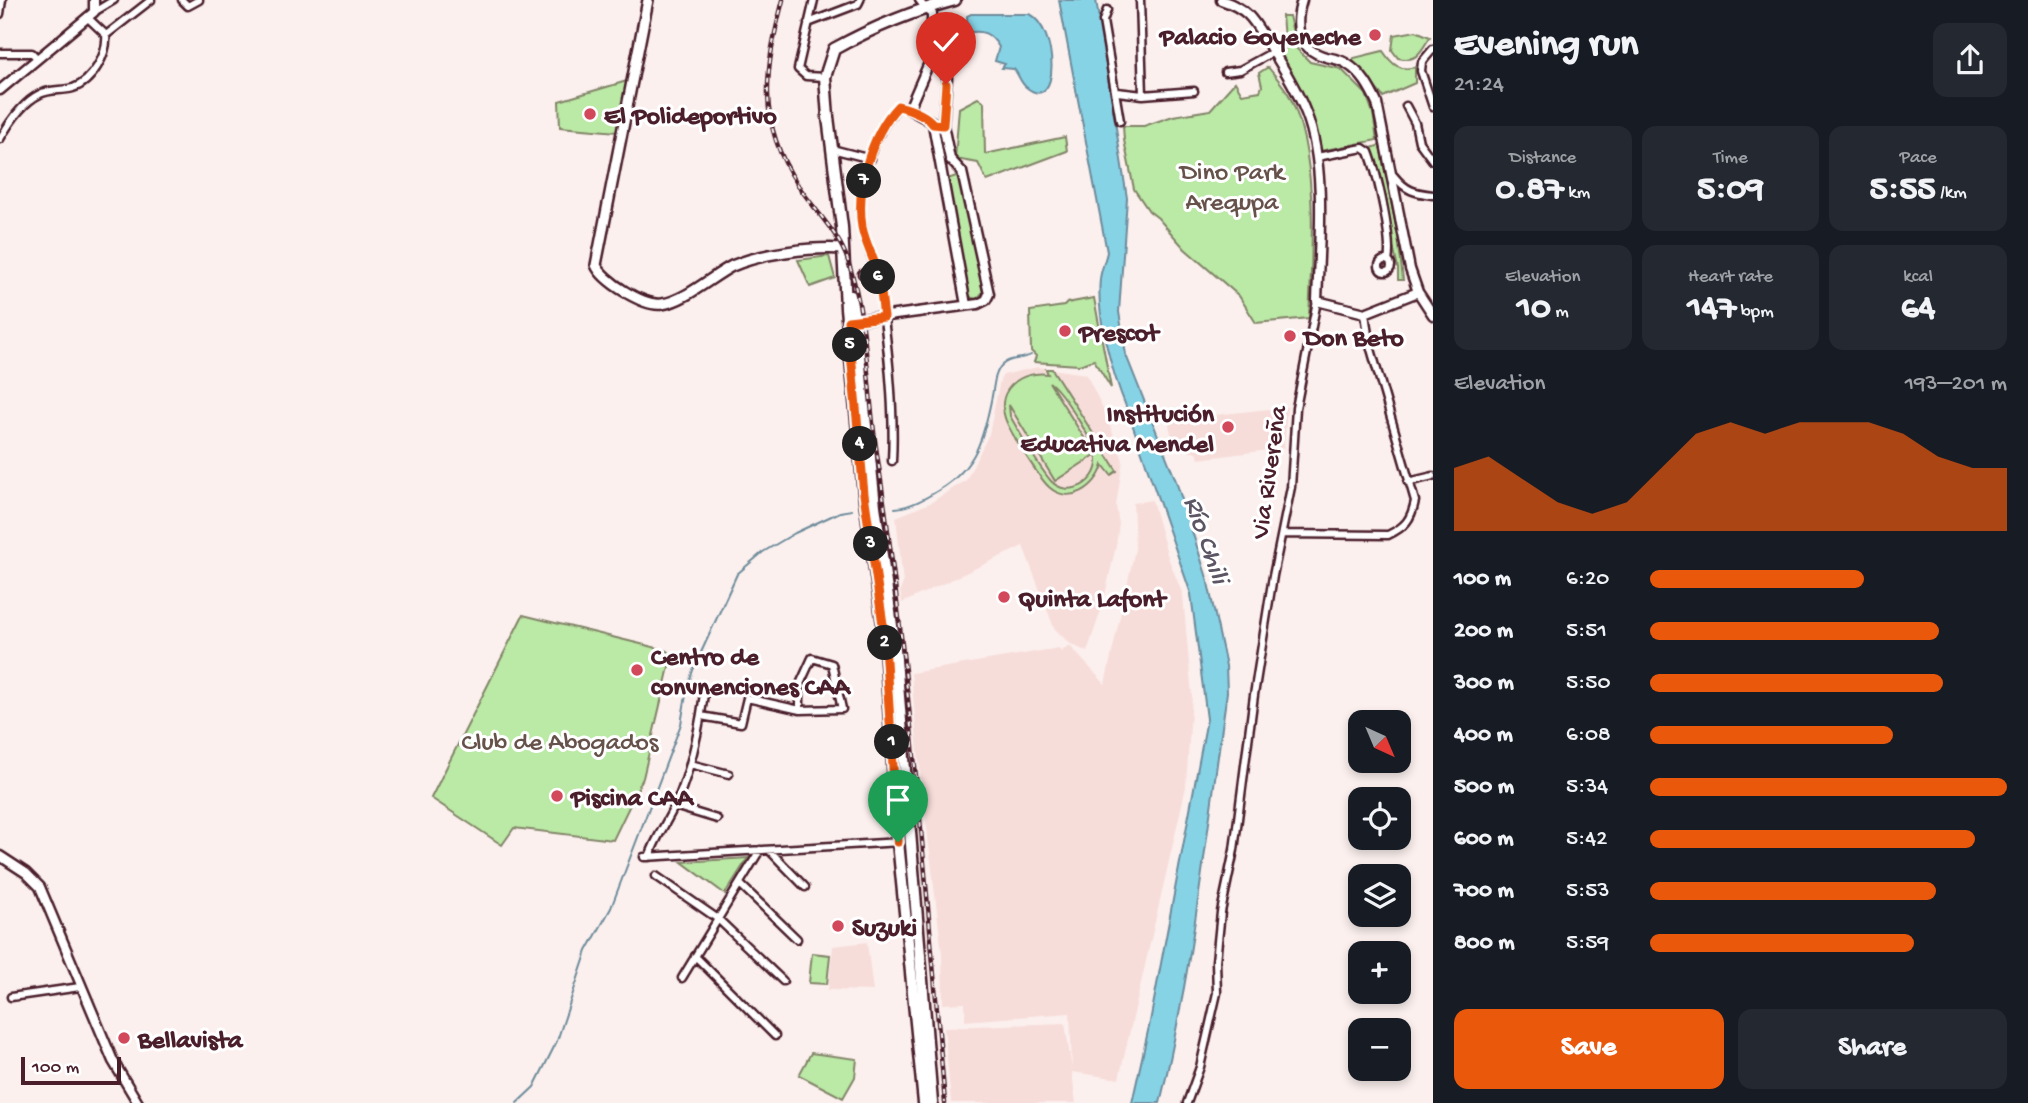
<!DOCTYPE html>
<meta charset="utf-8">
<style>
:root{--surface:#171b24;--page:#242831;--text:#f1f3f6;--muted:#9ea1a6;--accent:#ea580c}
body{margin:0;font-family:"Gochi Hand",sans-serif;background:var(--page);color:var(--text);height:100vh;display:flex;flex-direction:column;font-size:26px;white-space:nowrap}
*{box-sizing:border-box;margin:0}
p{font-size:23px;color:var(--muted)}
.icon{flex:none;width:38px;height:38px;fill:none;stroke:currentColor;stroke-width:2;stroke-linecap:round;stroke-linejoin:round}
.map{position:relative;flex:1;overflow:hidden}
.details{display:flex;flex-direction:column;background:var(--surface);width:595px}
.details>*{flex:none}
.needle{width:46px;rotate:136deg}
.controls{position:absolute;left:1348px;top:710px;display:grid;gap:14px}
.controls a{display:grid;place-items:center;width:63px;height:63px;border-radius:14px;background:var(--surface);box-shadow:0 4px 10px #0003;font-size:35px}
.scale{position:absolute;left:21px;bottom:18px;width:100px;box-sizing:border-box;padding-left:7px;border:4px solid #4a1f2b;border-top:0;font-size:19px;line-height:24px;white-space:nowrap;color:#4a1f2b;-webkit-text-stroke:5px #fff;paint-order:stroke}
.pin{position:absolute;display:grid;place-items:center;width:60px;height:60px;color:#fff;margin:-72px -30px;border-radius:50% 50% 50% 0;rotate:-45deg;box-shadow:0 0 7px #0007}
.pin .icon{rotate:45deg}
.km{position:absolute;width:35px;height:35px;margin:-18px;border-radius:50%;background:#222;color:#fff;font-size:19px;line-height:35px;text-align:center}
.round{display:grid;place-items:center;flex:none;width:74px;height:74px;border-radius:14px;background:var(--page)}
.headline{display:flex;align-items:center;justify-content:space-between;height:119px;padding:0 21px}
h1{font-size:38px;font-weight:700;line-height:52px}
.stats{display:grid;grid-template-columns:repeat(3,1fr);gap:10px;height:119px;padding:7px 21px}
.stats div{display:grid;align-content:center;border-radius:14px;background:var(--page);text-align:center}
.stats b{font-size:35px;font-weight:700}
.stats small{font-size:19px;font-weight:400}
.stats p{font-size:19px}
.chart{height:196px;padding:14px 21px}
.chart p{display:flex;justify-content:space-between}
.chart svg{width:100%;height:126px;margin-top:7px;fill:var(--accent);opacity:.7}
.cta{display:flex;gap:14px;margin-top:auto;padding:14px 21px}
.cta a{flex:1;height:80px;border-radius:14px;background:var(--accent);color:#fff;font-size:28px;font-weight:700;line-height:80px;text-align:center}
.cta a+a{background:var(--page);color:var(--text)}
ul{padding:0 21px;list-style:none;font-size:23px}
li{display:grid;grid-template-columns:112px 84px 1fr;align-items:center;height:52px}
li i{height:18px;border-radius:9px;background:var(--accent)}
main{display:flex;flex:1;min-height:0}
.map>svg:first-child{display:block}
.built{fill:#f7ddda}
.green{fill:#bbe9a6;stroke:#828468;stroke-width:2;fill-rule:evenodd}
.water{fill:#86d3e6;stroke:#6e8b9b;stroke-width:2}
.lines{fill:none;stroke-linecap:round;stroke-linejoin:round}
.stream{stroke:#6e8b9b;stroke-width:2}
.minor-casing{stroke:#4a1f2b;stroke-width:11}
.tertiary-casing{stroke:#4a1f2b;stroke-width:13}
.secondary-casing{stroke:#4a1f2b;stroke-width:14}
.primary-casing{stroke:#4a1f2b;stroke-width:15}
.minor{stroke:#fff;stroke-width:6}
.tertiary{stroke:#fff;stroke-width:8}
.secondary{stroke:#fff;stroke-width:9}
.primary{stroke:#fff;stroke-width:10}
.rail-casing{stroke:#4a1f2b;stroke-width:4.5}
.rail{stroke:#fff;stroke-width:2;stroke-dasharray:5;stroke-linecap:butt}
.route-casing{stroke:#fff;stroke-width:14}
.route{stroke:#ea580c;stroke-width:9}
.poi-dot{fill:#d1495b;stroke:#fff;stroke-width:2.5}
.labels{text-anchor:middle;stroke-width:6;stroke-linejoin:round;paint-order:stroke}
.poi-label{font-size:26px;font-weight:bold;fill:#4a1f2b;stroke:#fff;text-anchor:start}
.park-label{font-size:26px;fill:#66524a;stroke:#fff}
.street-label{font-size:26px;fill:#4a1f2b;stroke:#fff}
.water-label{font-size:28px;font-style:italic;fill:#5c5563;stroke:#fff}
</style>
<main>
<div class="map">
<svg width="1433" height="1103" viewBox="0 0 1433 1103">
<rect width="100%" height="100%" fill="#fbf0ee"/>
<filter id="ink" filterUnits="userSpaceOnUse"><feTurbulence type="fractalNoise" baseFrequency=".0143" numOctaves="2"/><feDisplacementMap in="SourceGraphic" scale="14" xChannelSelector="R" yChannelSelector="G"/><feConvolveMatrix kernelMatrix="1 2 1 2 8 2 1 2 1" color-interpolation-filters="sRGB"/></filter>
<g filter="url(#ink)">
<path class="built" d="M1038,367l48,7 19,38 18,48 -7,46 3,18 -3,22 -13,58 -16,48 -18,-9 -15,-15 -31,-82 -121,57 -2,-12 3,-8 -7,-66 34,-14 36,-23 23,-46 11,-54 3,-5z
M1287,407l-3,41 -85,11 -2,-7h-7l-19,-18 -3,-14z
M1152,500l16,57 15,38 9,101 -6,91 -67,292 -47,-7 4,31h-125l-7,-76 121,-4 7,46 -2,-56 -105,8v-18l-22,1 -1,-50 -24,-201 -7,-80 148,-25 2,4 8,-7 36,39 30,-135 -2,-46z
M867,942l6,49 -45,-1 5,-44z"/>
<path class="green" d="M1282,16h7l8,33 13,13 31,7 25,25 7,19 4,27 -57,11 -42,-98 7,-4z
M1416,31l14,6c-9,14 -13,26 -32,21l-6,-8 2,-15z
M1383,51c8,12 16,21 32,16v16l-32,14 -30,-36 1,-3z
M1268,67c7,9 17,20 22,30 29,58 22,158 19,221l-53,5 -17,-27 -54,-47 -27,-31 -9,-7 -15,-22 -10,-49 -1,-14h21l29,-10 37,-6 25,-28 7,12 18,-3 2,-5 -3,-13z
M627,81l-10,51 -57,-5 -1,-26z
M978,98l6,4 1,52 80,-17 2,14 -80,30 -9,-18 -23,-4 4,-51z
M1380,145l18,91 5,44h-5v-11l-26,-121z
M959,175l24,117 -6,7 -5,-1 -4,-4 -23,-114z
M829,256l6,22 -25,9 -12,-27z
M1094,298l17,90 -17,-28 -15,5 -45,-3 2,-6 -5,-5 -1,-40 34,-5 3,-3z
M1046,369h6l65,102 -6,4 -8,-10c-6,22 -33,41 -54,22 -9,-8 -40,-56 -44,-69 -10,-29 17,-48 43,-44zM1049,382c12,8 48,63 48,78 1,23 -29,39 -46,21 -15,-17 -29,-45 -41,-65l-1,-11 46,76 40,-26z
M523,615l142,35 7,4 -29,124 -30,62 -99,-12 -12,17 -71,-47z
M748,858l-23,36 -43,-32z
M812,953l18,2 -3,29 -18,-1z
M811,1053l46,6 -2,18 -12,21 -44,-23z"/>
<path class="water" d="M1059,0h37l31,198 -8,114 7,43 50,126 31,97 19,88 1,26c-20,137 -34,276 -67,411h-28l18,-81 57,-303 -16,-125 -64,-185c-15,-37 -31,-90 -27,-130 1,-9 5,-18 7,-27z
M971,14h58c30,15 31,101 -3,73 -6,-5 -7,-12 -12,-18l-12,-1 3,-4 -10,-3 4,-14c-8,-13 -16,-18 -31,-14l-1,-17z"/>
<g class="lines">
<path class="stream" d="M895,508c16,-1 31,-10 44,-18 38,-23 45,-54 53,-94 2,-10 2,-23 10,-31 7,-8 20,-5 29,-10
M517,1103l17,-16 23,-46 30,-90 24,-43 70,-184 6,-35 6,-19 44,-96 26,-22 32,-19 45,-21 12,-2"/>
<g class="minor-casing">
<path id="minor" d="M182,0l6,6 11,-6
M814,0l-16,69 8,7 19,1
M919,0l6,8
M1140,0l3,95
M1107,10l-4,11 17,100
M94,12l20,-12
M0,14l2,-14
M87,17l19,18 45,-35
M808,23l50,-19 2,-4
M1433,49l-11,13 -1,9 12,36
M0,53h32l6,6
M1225,72l15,-2 33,-18
M1117,92l26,3 51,-4
M1406,106l9,17 4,19 14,19
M0,139c9,-16 23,-37 40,-45 9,-5 22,-3 33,-6 19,-6 35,-34 33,-53
M832,149l39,10
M1317,157l46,-9 6,4c8,21 24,88 19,109
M1394,176c12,15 21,17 39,19
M1379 266a6 6 0 1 1 12 0a6 6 0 1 1-12 0Z
M862,274l16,-1
M892,461c3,-55 -5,-120 -12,-175 -3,-19 -13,-37 -17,-56 -9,-37 9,-97 36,-124l10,3
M1408,482l25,-6
M1282,534l106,1c17,-8 23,-15 27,-34l-46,-159 -4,-29
M701,716l40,7 6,-25 53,12 42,-1 -10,-45 -20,-6 -12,26v26
M690,764l39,10
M674,806l43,13
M769,850l36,37
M644,857l257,-15
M649,857c7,-20 20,-38 29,-58 14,-34 21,-68 26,-105
M656,876l62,43 65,62
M740,884l57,55
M695,956l80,80
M682,978l78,-128
M11,997l69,-10
M1187,1103l13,-36 17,-74 -1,-32 5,-49 13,-62 20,-155 19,-119 18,-89 5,-79 21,-107"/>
</g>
<g class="tertiary-casing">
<path id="tertiary" d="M1221,0c30,10 33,22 49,47 13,20 27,43 36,66 21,53 13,132 11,188l48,12 53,-21
M1302,0c-8,26 -5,49 24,57 8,2 15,2 21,7 15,9 23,24 30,39l33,166 8,23 15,23
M925,8l7,6v42l-23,53 27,15
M0,90l94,-78v-12
M933,124l33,181
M850,321l128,-17 8,-4 3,-6 -27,-122 -12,-13 -7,-34 4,-47 -15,-22
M0,856l26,17 14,14 73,174 25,42"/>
</g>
<g class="secondary-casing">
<path id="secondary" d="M648,0l-52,265c7,16 48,42 66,39 23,-3 49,-27 70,-38 30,-13 79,-19 111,-17"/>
</g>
<g class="primary-casing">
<path id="primary" d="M851,296l5,25 19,185 20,141 37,456
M924,1103l-26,-261 -14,-211 -20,-137 -18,-186 -4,-81 -14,-110 -3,-40 9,-28c38,-21 79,-38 121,-49"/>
</g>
<use href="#minor" class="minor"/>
<use href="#tertiary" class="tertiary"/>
<use href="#secondary" class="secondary"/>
<use href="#primary" class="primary"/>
<g class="rail-casing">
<path id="rail" d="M783,0c-18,69 -27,122 15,185 16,25 41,48 50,76 20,59 19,125 28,186 33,217 50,437 69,656"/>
</g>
<use href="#rail" class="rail"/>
</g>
</g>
<g class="lines" filter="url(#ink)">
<g class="route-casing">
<path id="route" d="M898,842l-14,-211 -20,-137 -16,-173 36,-4c-2,-14 -3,-30 -6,-43 -4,-16 -13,-31 -16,-47 -6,-39 9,-93 36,-121 12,3 28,9 35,18l10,1 3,-41"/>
</g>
<use href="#route" class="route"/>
</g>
<g class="poi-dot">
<circle cx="1375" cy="35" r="7"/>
<circle cx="590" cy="114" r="7"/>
<circle cx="1065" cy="331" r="7"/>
<circle cx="1290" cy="336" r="7"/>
<circle cx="1228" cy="427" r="7"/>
<circle cx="1004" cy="597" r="7"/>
<circle cx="637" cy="670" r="7"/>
<circle cx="557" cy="796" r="7"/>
<circle cx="838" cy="926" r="7"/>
<circle cx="124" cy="1038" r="7"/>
</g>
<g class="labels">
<g class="poi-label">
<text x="1361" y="44" text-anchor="end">Palacio Goyeneche</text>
<text x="604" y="123">El Polideportivo</text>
<text x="1079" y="340">Prescot</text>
<text x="1304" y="345">Don Beto</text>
<text x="1214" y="421" text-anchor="end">Institución<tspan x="1214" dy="30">Educativa Mendel</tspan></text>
<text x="1018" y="606">Quinta Lafont</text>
<text x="651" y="664">Centro de<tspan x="651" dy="30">convnenciones CAA</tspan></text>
<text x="571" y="805">Piscina CAA</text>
<text x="852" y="935">Suzuki</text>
<text x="138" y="1047">Bellavista</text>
</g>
<g class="park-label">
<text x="1232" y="179">Dino Park<tspan x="1232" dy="30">Arequpa</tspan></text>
<text x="560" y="749">Club de Abogados</text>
</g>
<g class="street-label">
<text transform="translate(1267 472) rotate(-82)" y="9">Via Rivereña</text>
</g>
<g class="water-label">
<text transform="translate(1209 539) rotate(71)" y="10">Río Chili</text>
</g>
</g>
</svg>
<div class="controls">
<a><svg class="needle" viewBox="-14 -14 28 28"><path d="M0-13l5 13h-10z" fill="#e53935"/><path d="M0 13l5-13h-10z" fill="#9ea1a6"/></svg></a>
<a><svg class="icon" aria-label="locate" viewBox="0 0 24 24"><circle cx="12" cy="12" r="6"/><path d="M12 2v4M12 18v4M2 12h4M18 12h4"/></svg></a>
<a><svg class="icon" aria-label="layers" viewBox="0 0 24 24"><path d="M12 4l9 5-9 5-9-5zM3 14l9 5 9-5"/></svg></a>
<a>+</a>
<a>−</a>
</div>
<div class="scale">100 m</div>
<div class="pin" style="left:898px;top:842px;background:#1e9e55"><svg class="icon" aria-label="arrive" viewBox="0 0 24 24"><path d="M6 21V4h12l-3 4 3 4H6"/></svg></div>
<div class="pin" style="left:946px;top:84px;background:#d93025"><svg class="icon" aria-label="check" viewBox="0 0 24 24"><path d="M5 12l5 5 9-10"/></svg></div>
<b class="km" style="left:892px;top:742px">1</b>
<b class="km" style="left:885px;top:643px">2</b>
<b class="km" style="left:871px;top:544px">3</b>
<b class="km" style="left:860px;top:444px">4</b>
<b class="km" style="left:850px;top:345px">5</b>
<b class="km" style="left:878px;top:277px">6</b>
<b class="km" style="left:864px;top:181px">7</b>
</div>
<section class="details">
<div class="headline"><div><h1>Evening run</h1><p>21:24</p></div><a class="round"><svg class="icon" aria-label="share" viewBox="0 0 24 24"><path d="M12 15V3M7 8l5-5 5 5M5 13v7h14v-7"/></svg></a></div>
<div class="stats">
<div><p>Distance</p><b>0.87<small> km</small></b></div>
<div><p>Time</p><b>5:09</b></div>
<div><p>Pace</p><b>5:55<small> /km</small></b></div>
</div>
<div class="stats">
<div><p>Elevation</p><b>10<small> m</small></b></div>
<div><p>Heart rate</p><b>147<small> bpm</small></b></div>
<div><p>kcal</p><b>64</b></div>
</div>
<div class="chart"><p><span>Elevation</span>193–201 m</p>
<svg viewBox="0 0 160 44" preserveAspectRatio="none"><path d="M0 44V22L10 18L20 26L30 34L40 38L50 34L60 22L70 10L80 6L90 10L100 6L110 6L120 6L130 10L140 18L150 22L160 22V44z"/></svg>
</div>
<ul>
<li><b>100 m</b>6:20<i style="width:60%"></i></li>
<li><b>200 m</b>5:51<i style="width:81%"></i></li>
<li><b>300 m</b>5:50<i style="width:82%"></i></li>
<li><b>400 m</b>6:08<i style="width:68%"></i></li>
<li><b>500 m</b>5:34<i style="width:100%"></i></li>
<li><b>600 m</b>5:42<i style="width:91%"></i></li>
<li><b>700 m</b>5:53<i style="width:80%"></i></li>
<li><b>800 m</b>5:59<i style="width:74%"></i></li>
</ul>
<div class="cta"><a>Save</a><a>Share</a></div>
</section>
</main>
